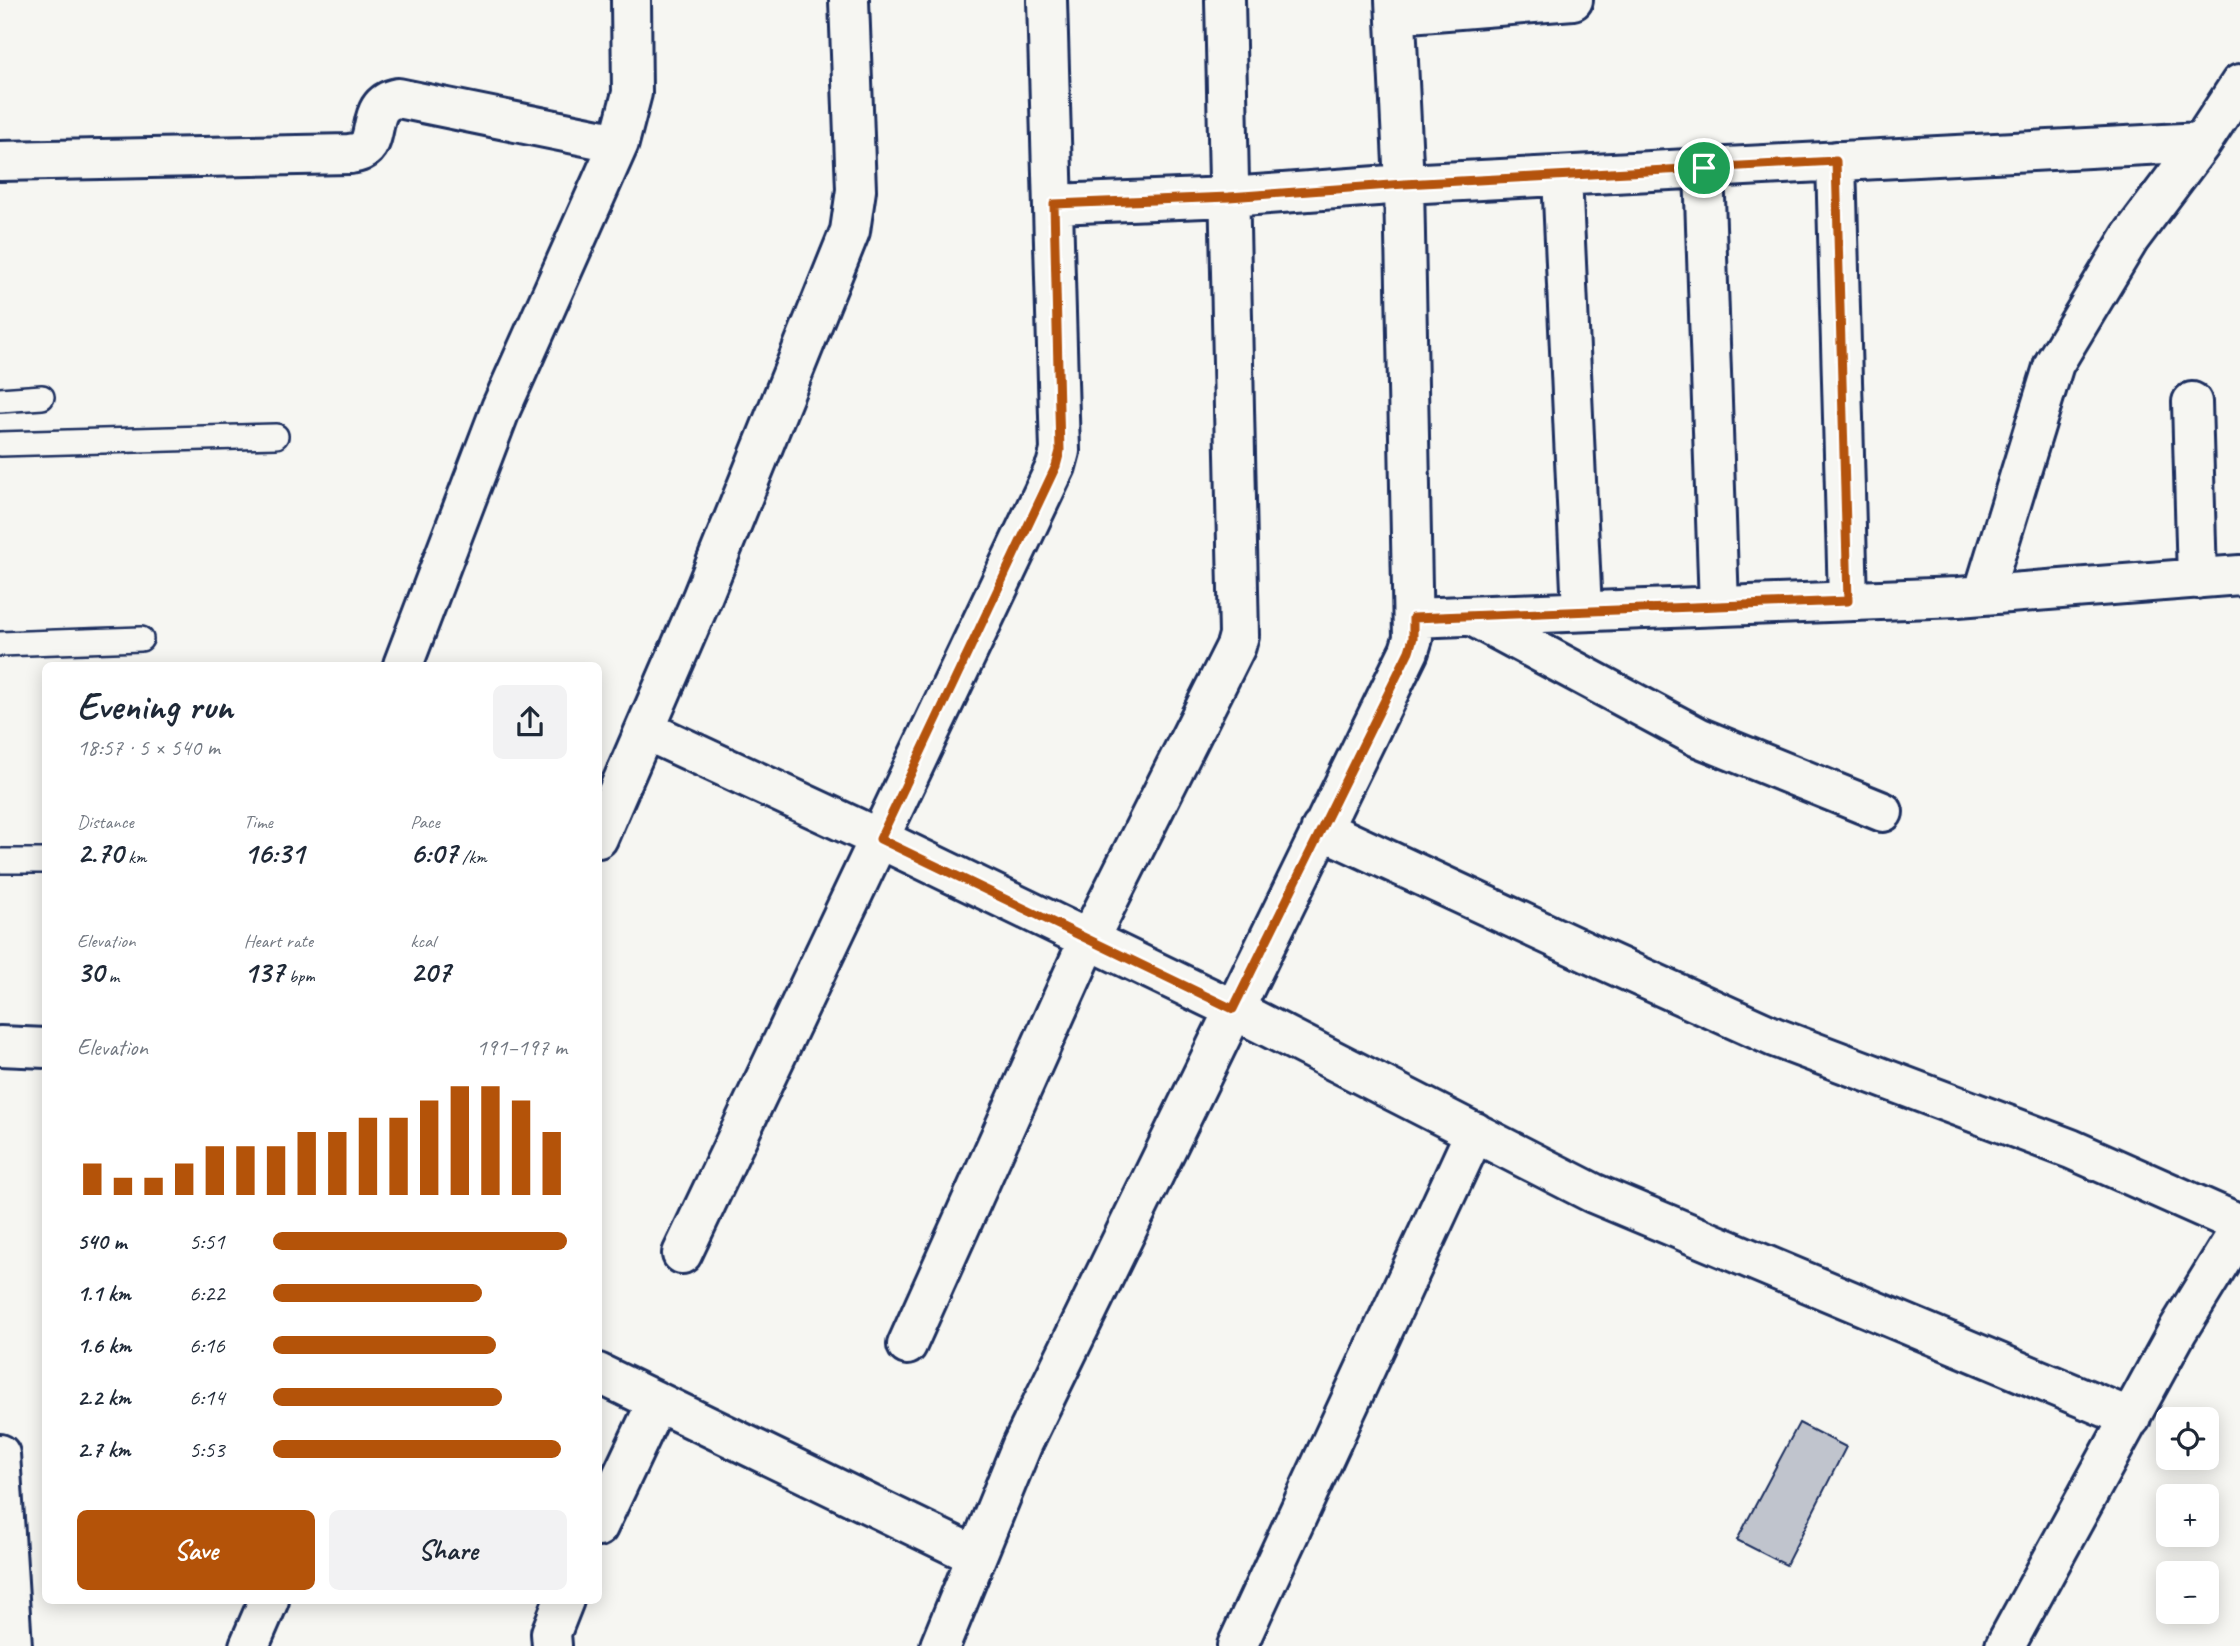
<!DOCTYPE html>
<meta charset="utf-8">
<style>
:root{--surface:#fff;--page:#f2f2f3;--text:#1f2937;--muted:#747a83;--accent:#b45309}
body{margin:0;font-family:Caveat,sans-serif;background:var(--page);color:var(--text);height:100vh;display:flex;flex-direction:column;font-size:26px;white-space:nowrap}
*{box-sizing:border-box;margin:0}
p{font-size:23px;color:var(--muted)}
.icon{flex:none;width:38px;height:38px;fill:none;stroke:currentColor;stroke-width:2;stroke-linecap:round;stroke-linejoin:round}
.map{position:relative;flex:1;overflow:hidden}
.drawer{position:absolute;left:42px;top:662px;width:560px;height:942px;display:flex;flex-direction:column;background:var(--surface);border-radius:10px;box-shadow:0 4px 18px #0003}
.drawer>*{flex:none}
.buttons{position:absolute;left:2156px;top:1407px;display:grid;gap:14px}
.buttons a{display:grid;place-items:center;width:63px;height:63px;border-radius:10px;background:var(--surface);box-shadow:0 4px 18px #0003;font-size:35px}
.pin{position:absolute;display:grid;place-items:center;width:60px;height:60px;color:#fff;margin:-30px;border:4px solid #fff;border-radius:50%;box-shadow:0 2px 7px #0007}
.round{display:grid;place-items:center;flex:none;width:74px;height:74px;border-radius:10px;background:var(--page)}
.headline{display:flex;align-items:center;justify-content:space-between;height:119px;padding:0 35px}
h1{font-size:38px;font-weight:700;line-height:52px}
.metrics{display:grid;grid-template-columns:repeat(3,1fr);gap:10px;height:119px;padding:7px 35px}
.metrics div{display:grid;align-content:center}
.metrics b{font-size:30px;font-weight:700}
.metrics small{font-size:19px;font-weight:400}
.metrics p{font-size:19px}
.chart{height:196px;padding:14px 35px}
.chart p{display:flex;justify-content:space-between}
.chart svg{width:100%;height:126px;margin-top:7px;stroke:var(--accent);stroke-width:6}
.cta{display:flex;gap:14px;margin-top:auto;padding:14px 35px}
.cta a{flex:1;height:80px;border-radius:10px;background:var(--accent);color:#fff;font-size:28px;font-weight:700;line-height:80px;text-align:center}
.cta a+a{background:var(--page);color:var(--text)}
ul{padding:0 35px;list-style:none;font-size:23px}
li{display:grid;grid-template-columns:112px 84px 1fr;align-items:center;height:52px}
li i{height:18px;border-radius:9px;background:var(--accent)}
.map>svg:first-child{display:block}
.building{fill:#c0c4cd;stroke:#1b2f5e;stroke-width:2}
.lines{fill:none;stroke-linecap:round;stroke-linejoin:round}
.lane-casing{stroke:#1b2f5e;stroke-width:28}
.street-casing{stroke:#1b2f5e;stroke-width:44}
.lane{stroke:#f6f6f2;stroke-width:23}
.street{stroke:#f6f6f2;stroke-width:38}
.route-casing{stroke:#fff;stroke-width:14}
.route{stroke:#b45309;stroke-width:9}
</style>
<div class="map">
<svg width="2240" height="1646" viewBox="0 0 2240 1646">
<rect width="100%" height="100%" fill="#f6f6f2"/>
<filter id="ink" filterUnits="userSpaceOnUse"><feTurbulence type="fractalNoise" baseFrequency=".0143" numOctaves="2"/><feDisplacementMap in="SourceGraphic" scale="14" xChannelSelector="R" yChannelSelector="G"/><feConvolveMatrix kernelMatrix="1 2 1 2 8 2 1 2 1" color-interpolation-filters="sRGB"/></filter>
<g filter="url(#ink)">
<path class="building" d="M1799,1423l47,24 -60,118 -49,-25z"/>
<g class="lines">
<g class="lane-casing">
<path id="lane" d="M0,400l42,-3
M0,444l276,-8
M0,644l141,-5
M0,861h46"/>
</g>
<g class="street-casing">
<path id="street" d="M1396,14l177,-14
M0,161l350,-7c4,-1 8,-1 11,-3 21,-10 3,-47 37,-53l221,45
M1836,161l12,440
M1704,168l15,438
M1562,176l20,435
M1054,204l175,-7 175,-13 798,-42
M2192,402l5,177
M1983,595l71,-231 76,-126 72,-96 38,-58
M1472,616l226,121 185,75
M1413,618l545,-21 282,-22
M403,665l98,-257 118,-265 13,-50 -1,-93
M645,730l235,109 353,170 360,184 538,225
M1321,829l278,129 175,79 297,112 169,75
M598,838l103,-238 149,-369 6,-41 -7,-190
M0,1046l46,2
M682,1254l374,-788 4,-15 -13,-451
M907,1345l182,-406 147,-293 3,-11 -14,-635
M598,1373l378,183
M0,1454l12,192
M598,1527l59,-125
M249,1646l20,-46
M552,1646l-1,-13 13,-33
M940,1646l82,-201 387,-794 4,-13 -9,-454 -9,-184
M1237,1646l238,-514
M2005,1646l173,-316 62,-101"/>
</g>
<use href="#lane" class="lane"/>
<use href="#street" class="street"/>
</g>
</g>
<g class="lines" filter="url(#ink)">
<g class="route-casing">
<path id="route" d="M1836,161l12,440 -435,17v20l-4,13 -176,358 -353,-170 176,-373 4,-15 -6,-247 175,-7 175,-13z"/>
</g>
<use href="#route" class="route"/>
</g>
</svg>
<div class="buttons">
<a><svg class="icon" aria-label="locate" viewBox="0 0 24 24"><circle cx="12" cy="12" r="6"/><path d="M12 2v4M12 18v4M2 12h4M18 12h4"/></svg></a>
<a>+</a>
<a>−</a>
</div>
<div class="pin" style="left:1704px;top:168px;background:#1e9e55"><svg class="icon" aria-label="arrive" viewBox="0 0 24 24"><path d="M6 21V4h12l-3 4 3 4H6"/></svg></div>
<section class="drawer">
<div class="headline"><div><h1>Evening run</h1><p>18:57 · 5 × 540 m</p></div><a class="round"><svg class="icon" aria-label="share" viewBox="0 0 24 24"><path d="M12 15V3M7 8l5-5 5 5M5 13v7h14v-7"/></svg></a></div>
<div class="metrics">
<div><p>Distance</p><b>2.70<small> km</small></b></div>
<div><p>Time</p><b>16:31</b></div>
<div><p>Pace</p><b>6:07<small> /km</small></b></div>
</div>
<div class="metrics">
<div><p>Elevation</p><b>30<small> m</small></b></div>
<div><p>Heart rate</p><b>137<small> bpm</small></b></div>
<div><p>kcal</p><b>207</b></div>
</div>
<div class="chart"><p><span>Elevation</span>191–197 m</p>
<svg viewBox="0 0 160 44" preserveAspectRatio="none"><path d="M5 44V33M15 44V38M25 44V38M35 44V33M45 44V27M55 44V27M65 44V27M75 44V22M85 44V22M95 44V17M105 44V17M115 44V11M125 44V6M135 44V6M145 44V11M155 44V22"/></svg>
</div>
<ul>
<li><b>540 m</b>5:51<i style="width:100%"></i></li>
<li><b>1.1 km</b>6:22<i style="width:71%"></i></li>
<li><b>1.6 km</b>6:16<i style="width:76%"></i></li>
<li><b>2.2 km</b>6:14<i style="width:78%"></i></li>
<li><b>2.7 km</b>5:53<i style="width:98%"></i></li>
</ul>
<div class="cta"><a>Save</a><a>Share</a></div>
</section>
</div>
